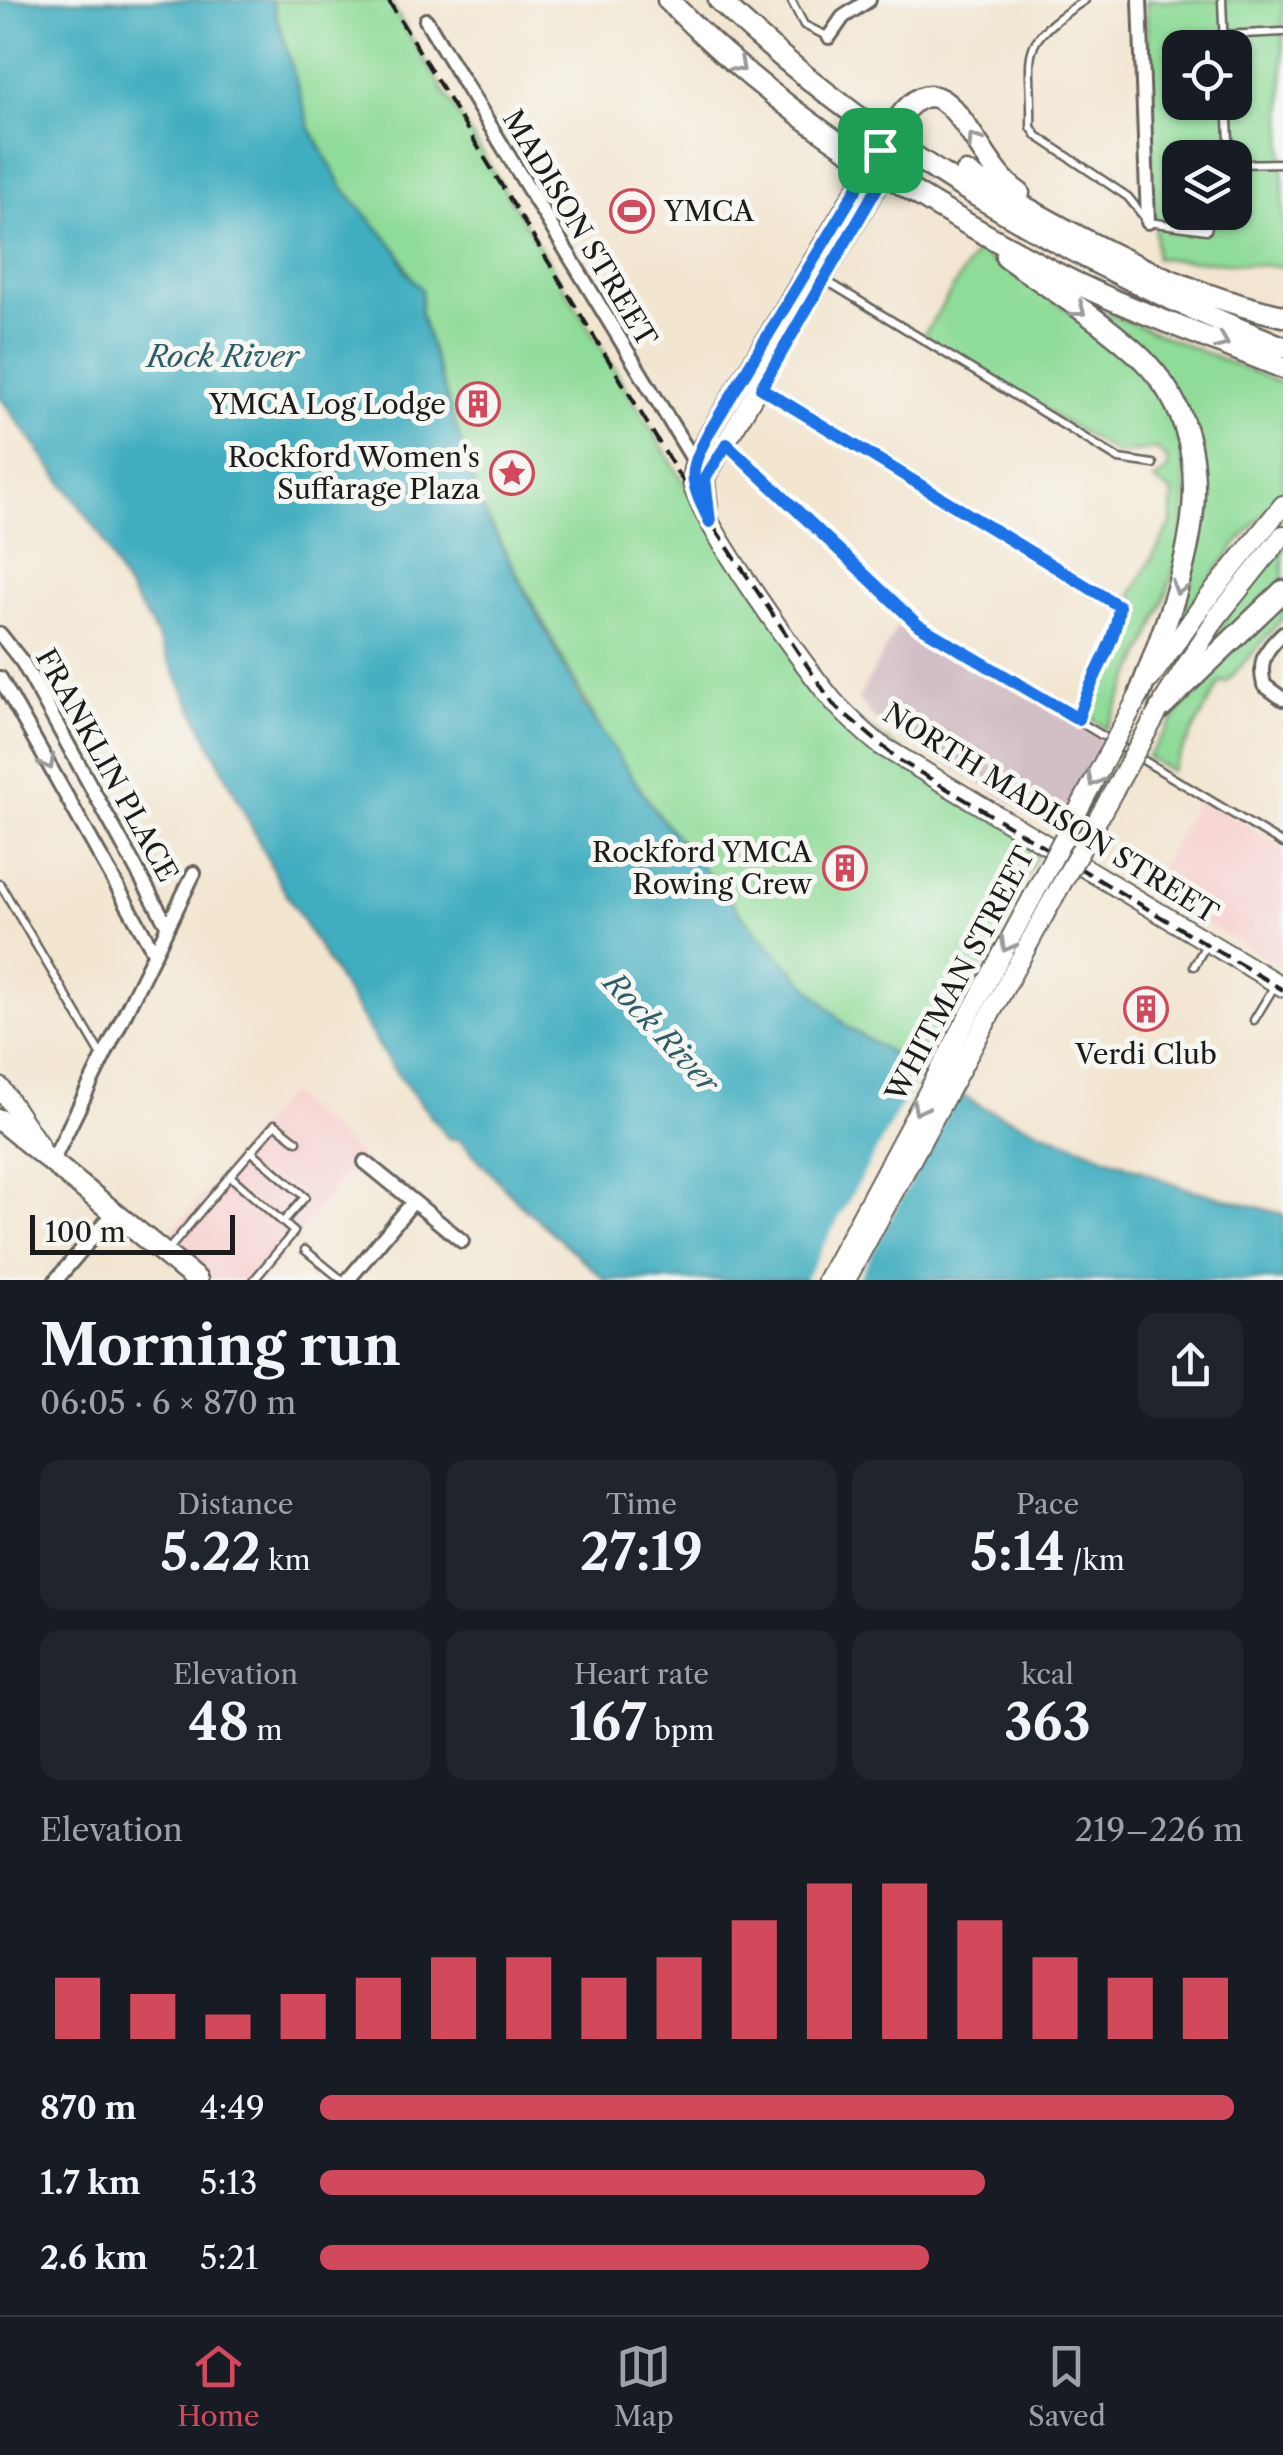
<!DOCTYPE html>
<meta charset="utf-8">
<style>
:root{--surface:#171b24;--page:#20242c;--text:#f1f3f6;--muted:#9ea1a6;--line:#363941;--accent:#d1495b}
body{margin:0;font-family:"Libre Caslon Text",serif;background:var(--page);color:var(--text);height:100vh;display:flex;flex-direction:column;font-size:38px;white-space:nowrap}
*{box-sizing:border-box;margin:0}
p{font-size:32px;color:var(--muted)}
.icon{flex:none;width:55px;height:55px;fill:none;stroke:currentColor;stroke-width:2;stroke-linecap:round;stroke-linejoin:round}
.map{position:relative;height:1280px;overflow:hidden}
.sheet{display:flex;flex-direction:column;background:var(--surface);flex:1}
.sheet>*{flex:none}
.fabs{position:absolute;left:1162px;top:30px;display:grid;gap:20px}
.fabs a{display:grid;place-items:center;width:90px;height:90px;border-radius:20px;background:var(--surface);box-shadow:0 2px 8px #0004;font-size:50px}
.scale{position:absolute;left:30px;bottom:25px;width:205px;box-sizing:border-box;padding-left:10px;border:5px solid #1c1c1c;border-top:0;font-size:28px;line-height:35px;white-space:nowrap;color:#1c1c1c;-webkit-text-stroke:8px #f6f6f2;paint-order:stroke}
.pin{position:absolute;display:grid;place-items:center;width:85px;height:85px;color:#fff;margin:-42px;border-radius:20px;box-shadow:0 5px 15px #0006}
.round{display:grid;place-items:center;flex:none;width:105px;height:105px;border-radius:20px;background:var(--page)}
.headline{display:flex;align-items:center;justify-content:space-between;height:170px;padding:0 40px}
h1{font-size:55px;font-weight:700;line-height:75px}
.metrics{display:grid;grid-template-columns:repeat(3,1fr);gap:15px;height:170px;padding:10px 40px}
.metrics div{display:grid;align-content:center;border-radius:20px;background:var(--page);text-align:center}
.metrics b{font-size:50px;font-weight:700}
.metrics small{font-size:28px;font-weight:400}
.metrics p{font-size:28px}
.chart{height:280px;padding:20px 40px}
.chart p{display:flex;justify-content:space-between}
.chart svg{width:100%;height:180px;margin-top:10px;stroke:var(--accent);stroke-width:6}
ul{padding:0 40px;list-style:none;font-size:32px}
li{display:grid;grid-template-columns:160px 120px 1fr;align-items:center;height:75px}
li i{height:25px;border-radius:12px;background:var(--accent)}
.dock{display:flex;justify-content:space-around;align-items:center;height:140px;border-top:2px solid var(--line);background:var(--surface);font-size:28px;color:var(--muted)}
.dock a{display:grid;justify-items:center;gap:5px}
.dock .selected{color:var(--accent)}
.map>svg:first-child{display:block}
.built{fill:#f7d0cf}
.industrial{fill:#d2bec5}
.green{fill:#8fdb98;stroke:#567c5a;stroke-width:2.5;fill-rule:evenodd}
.water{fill:#41adc0;stroke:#2e646e;stroke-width:2.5}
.pier{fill:#f3e6d1}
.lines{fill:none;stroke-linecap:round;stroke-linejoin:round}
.lane-casing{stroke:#67635b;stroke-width:11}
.street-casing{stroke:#67635b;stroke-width:18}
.secondary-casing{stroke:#67635b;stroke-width:22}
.primary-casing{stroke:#67635b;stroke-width:25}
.lane{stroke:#fff;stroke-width:6}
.street{stroke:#fff;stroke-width:12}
.secondary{stroke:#fff;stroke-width:18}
.primary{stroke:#fff;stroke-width:20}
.rail{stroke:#1c1c1c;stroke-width:4;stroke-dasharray:15 8;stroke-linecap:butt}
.secondary-bridge-casing{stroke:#67635b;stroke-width:22;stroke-linecap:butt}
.secondary-bridge{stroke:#fff;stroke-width:18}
.oneway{stroke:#999}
.route-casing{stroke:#fff;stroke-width:20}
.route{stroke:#1a73e8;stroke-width:12}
.labels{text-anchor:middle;stroke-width:10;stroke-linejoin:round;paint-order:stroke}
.poi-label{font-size:28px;fill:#1c1c1c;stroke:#f6f6f2;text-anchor:end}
.street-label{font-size:28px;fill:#1c1c1c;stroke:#f6f6f2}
.water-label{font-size:30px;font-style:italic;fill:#2d5d66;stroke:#f6f6f2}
</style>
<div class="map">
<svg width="1283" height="1280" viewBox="0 0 1283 1280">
<rect width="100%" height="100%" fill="#f6f6f2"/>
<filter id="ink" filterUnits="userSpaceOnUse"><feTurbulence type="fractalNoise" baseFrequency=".01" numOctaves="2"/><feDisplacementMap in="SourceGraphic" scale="20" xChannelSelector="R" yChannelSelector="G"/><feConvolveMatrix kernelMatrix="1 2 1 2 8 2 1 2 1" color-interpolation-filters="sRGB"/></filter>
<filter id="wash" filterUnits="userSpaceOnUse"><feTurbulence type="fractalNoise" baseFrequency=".0048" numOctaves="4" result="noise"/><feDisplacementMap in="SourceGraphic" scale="40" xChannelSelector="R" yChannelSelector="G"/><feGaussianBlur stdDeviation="2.25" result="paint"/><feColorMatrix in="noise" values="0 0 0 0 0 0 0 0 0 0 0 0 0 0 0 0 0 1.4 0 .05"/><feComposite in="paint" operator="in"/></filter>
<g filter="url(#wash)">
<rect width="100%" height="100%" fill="#f3e6d1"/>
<path class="built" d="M1199,797l84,50v122l-135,-81z
M287,1093l74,63 -99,124h-45l-51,-42z"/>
<path class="industrial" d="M901,620l201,121 -46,88 -182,-110 -16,-20z"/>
<path class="green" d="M272,0h116l289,471 156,233 208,143 -113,227 -81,-47 -95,-100 -96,-115 -47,-67 -129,-241 -60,-192 2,-13 -23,-47 -56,-64 -33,-60z
M1146,0h137v267l-127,-9zM1180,48h55v54h-55zM1180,158h55v54h-55z
M977,250c49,34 106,65 150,106 115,107 36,259 -21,373l-17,-13c-7,-36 32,-75 47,-103l-4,-19 39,-70 2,-31 -19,-12 14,-11v-10l-11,-11 -40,5 -194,-118z
M1099,310l184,74v108l-47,53 -71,95c21,-67 63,-155 23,-223 -21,-35 -64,-72 -91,-104z
M1283,545v35l-76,69 29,-48z
M1283,598v20l-57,65 -5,-2 -50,90 -24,-14 50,-70z"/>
<path class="water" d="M0,0h272l38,128 33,60 56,64 7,19 16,19 -2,22 60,192 105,203 71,105 96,115 95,100 137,81 198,79 101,27v66h-678l-86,-77 -59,-63 -12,-2 -57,-72 -111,-182 -129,-259 -32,-50 -19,-41 -100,-137z"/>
<path class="pier" d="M923,1066l38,22 -104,192h-52z"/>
</g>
<g filter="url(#ink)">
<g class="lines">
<g class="lane-casing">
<path id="lane" d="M791,0l13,25 25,12
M1085,0c-72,47 -52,49 -54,127l6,9 91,61 20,25 59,8 5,-18
M1222,0l2,48
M1224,35l59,-3
M1227,102l3,56
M1235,164l48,-1
M825,280l294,179 34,5
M711,432l207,193 365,219
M1078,719c11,-40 38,-73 41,-113
M0,884l103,174
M1194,966l13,-23
M1254,1020l20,-33
M251,1151l54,46 -22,25
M169,1249l61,-73
M305,1250l37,30
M254,1280l40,-48 -64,-56 45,-52 22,17"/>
</g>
<g class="street-casing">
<path id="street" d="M1140,0l8,222
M426,20l268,441
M829,37l14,-20 26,-17
M753,383l366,223
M1283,633c-18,17 -25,28 -19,52l19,14
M0,634l23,29 144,262
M0,678l154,274
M52,1162l142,-289
M365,1162l97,79
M56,1280l57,-67
M348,1280l65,-78"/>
</g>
<g class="secondary-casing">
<path id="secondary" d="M888,136l-177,295c-9,16 -20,31 -19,50 2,33 116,191 143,222 14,15 29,29 45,42l403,242
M708,507l-3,-29 180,-305 -1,-10
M1150,679l51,-72 82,-102
M1164,700l53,-83 66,-82
M0,1087l39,58
M827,1280l205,-382
M846,1280l202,-372"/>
</g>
<g class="primary-casing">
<path id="primary" d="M668,0c110,114 250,200 390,274 72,37 151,63 225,94
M719,0c156,151 362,267 564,347
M888,136c57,-105 83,27 131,57
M966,173c98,58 205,119 317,143
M1006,257c43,30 90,60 129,95 105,95 46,232 5,341
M1159,710l124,-119
M0,1120l197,160"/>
</g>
<use href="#lane" class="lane"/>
<use href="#street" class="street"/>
<use href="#secondary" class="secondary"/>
<use href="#primary" class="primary"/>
<path class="rail" d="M388,0l289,472 156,232 66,56 384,230"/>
<g class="secondary-bridge-casing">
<path id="secondary-bridge" d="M1032,898l108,-205
M1048,908l111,-198"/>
</g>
<use href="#secondary-bridge" class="secondary-bridge"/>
</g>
<defs><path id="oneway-chevron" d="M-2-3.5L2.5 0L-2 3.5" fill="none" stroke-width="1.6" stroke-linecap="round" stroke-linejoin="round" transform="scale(2.5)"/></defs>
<g class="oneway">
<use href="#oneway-chevron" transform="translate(739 66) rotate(43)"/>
<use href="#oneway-chevron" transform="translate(974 140) rotate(-123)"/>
<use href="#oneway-chevron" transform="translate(1079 310) rotate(37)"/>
<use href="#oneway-chevron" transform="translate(1222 342) rotate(23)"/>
<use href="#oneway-chevron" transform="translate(1179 588) rotate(109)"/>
<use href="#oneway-chevron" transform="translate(48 763) rotate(61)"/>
<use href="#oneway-chevron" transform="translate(1094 780) rotate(118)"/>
<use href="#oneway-chevron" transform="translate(1007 945) rotate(119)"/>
<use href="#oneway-chevron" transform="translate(919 1108) rotate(118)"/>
</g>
</g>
<g class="lines" filter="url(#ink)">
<g class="route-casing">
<path id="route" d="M880,150l5,24 -124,214 358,218c-3,40 -30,73 -41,113l-160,-94 -191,-181 -22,34 5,44c-21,-42 -23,-49 0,-91z"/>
</g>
<use href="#route" class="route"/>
</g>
<defs>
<g id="stadium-ring" transform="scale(2.25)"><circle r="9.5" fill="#f6f6f2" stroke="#d1495b" stroke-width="1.5"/><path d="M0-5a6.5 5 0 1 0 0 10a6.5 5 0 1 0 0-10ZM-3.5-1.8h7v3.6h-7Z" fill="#d1495b"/></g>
<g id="building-ring" transform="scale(2.25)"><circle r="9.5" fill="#f6f6f2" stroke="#d1495b" stroke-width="1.5"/><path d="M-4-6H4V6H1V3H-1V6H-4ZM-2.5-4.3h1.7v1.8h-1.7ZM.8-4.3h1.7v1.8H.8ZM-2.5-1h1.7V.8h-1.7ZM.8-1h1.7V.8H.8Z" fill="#d1495b"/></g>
<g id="sight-ring" transform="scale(2.25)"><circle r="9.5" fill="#f6f6f2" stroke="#d1495b" stroke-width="1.5"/><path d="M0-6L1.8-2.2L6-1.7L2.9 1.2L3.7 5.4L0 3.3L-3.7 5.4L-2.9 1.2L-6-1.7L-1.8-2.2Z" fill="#d1495b"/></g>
</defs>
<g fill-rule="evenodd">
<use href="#stadium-ring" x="632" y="211"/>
<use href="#building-ring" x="478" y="404"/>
<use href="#sight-ring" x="512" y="473"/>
<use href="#building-ring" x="845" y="868"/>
<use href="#building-ring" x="1146" y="1009"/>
</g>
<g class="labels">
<g class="poi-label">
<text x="664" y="221" text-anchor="start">YMCA</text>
<text x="446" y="414">YMCA Log Lodge</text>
<text x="480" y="467">Rockford Women's<tspan x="480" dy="32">Suffarage Plaza</tspan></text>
<text x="812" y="862">Rockford YMCA<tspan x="812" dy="32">Rowing Crew</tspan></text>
<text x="1146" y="1064" text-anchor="middle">Verdi Club</text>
</g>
<g class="street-label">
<text transform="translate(580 228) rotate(59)" y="10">MADISON STREET</text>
<text transform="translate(107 765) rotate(61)" y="10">FRANKLIN PLACE</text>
<text transform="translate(1051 813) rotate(32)" y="10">NORTH MADISON STREET</text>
<text transform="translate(960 974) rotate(-62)" y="10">WHITMAN STREET</text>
</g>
<g class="water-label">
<text x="223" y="367">Rock River</text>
<text transform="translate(661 1033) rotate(47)" y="10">Rock River</text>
</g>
</g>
</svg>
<div class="fabs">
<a><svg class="icon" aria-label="locate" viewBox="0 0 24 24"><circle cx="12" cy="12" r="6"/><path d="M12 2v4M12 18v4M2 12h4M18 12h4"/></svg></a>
<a><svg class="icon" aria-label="layers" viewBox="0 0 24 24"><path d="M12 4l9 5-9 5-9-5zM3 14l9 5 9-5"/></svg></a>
</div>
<div class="scale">100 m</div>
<div class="pin" style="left:880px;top:150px;background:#1e9e55"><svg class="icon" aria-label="arrive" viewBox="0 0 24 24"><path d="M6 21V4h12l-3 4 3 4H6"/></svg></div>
</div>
<section class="sheet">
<div class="headline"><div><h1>Morning run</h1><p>06:05 · 6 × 870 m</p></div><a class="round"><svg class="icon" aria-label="share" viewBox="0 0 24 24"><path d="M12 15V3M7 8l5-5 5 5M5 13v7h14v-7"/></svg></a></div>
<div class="metrics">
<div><p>Distance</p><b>5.22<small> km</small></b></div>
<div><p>Time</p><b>27:19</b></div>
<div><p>Pace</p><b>5:14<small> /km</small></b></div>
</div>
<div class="metrics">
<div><p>Elevation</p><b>48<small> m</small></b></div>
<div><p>Heart rate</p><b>167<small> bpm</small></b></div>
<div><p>kcal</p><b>363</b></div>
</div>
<div class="chart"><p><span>Elevation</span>219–226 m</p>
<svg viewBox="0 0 160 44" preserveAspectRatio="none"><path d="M5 44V29M15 44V33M25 44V38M35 44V33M45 44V29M55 44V24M65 44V24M75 44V29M85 44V24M95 44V15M105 44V6M115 44V6M125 44V15M135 44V24M145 44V29M155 44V29"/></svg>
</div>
<ul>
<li><b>870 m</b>4:49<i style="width:99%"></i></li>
<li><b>1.7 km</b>5:13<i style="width:72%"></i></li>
<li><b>2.6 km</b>5:21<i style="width:66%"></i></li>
</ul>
</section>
<nav class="dock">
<a class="selected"><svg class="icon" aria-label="home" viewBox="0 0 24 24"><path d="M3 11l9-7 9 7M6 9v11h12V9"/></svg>Home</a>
<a><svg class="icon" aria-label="map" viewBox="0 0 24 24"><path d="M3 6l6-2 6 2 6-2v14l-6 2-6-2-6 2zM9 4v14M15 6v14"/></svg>Map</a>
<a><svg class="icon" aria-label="saved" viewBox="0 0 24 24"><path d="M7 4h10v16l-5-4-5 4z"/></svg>Saved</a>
</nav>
